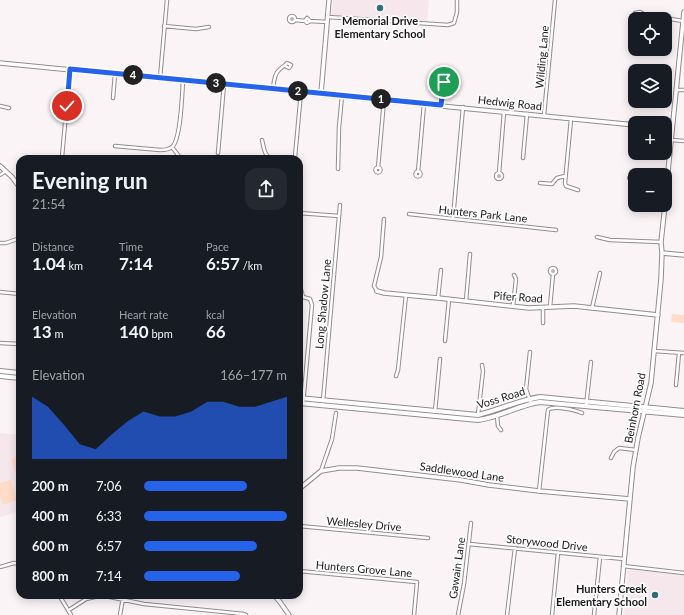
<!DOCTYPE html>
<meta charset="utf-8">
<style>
:root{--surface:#171b24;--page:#242831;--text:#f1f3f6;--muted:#9ea1a6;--accent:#2563eb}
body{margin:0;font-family:Lato,sans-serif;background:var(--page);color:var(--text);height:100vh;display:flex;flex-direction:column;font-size:15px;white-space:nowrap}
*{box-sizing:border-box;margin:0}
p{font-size:13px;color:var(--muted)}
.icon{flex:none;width:22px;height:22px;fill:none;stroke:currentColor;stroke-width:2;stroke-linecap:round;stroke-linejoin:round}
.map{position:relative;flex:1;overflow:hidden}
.side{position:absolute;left:16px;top:155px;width:287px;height:444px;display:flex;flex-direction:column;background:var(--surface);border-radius:12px;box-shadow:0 2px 10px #0003}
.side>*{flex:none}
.buttons{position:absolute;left:628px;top:12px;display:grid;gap:8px}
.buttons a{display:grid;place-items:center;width:44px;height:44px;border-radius:8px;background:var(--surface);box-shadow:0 2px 10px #0003;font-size:20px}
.pin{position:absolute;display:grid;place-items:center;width:34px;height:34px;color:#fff;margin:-17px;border:2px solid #fff;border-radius:50%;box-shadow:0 1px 4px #0007}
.km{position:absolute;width:20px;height:20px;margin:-10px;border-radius:50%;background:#222;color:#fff;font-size:11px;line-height:20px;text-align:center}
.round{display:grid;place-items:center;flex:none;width:42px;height:42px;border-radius:12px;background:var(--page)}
.headline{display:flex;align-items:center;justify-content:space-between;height:68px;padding:0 16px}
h1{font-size:22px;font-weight:700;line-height:30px}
.figures{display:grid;grid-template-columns:repeat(3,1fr);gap:6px;height:68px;padding:4px 16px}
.figures div{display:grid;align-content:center}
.figures b{font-size:17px;font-weight:700}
.figures small{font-size:11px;font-weight:400}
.figures p{font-size:11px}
.chart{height:112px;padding:8px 16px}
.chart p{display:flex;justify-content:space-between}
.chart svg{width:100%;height:72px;margin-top:4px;fill:var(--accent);opacity:.7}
ul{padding:0 16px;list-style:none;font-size:13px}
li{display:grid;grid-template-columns:64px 48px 1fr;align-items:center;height:30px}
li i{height:10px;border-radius:5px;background:var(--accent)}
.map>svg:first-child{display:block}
.built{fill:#f6e7ed}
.green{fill:#ffdcc8}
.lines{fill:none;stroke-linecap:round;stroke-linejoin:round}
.minor-casing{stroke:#938c8f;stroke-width:4.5}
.tertiary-casing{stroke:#938c8f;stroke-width:5.5}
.primary-casing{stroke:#938c8f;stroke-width:6}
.minor{stroke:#fff;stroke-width:2.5}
.tertiary{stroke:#fff;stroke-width:3.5}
.primary{stroke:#fff;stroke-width:4}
.route-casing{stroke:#fff;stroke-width:8}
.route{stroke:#2563eb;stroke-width:5}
.poi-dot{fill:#297378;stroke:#fff;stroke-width:1.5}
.labels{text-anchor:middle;stroke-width:3.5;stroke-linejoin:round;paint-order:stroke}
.poi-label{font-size:11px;font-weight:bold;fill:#1b1819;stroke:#fff}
.street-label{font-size:11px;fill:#1b1819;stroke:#fff}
</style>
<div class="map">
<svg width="684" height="615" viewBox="0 0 684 615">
<rect width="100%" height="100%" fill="#fbf4f7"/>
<path class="built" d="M333,0h96l-2,22 -96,-6z
M0,433l20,2v76l-20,6z
M628,569l56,6v40h-60z"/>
<path class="green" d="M672,314l12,1v8l-13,-1z
M20,456v15l-5,1 -4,-13z
M11,480l6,20 -14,5 -3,-9v-13z"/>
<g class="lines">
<g class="minor-casing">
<path id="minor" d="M645,15l-8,2 -2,-4 5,-1 5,3 38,6
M289 19a3 3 0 1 1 6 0a3 3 0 1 1-6 0Z
M328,17l120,8 6,-2 3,-11v-12
M295,20l10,1 2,2 3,-2 -3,-3 -2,3
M310,21l17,1
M164,26l32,3 13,-2
M160,78l7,-78
M273,89c1,-7 1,-15 7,-20 3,-3 5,-3 7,-6l4,2 -2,3 -4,-2
M676,90h8
M113,98l2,-24
M441,105l3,-23
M0,106l9,2
M544,115l11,-115
M571,119l-6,64 1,3 12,4
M262,140c2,8 2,16 10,19
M671,140l13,1
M115,146l45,4c4,0 8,0 12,-3 9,-7 10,-53 11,-66
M172,147l9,12
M218,153l6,-69
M62,157l8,-88
M523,158l4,-44
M293,159l2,-2 6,-65
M375.5 170a2.5 2.5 0 1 1 5 0a2.5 2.5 0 1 1-5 0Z
M378,168l6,-68
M338,169l1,-42 3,-31
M415.5 174a2.5 2.5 0 1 1 5 0a2.5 2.5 0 1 1-5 0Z
M418,172l6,-68
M499,173l5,-61
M496 176a3 3 0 1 1 6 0a3 3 0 1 1-6 0Z
M0,175l6,-4
M629,178h6
M540,183l12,1 5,-6 8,-2
M299,213l40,3
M409,214l147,16
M453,218l10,-111
M597,237l13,3 51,2
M0,243h6l14,-5
M550 271a3 3 0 1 1 6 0a3 3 0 1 1-6 0Z
M299,282l4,15 7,2 2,6 -9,99
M377,291l-3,-5 7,-29 3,-38
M0,292l20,2
M438,298l3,-28
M466,301l4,-47
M513,306l3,-27 -2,-4
M550,307l3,-33
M592,308l8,-35
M543,323v-15
M445,341l4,-42
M0,343l20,1
M654,351l30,2
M530,352l-4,37 5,14
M396,376l2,-6 8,-75
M676,385l3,-32
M323,401l17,-196
M586,406l5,-44
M435,412l5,-53
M478,415l5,-44 -1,-6
M497,416l1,10 3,4
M611,458l3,-6 5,-4 17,2
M321,471l11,-32 4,-26
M539,491l9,-81c6,-5 27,0 34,3
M299,526l129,12
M469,544l155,15
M623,566l61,7
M0,567l14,-4 6,1
M299,571l118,11 -3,33
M59,595l12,20
M69,610l17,-11 13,-3h6l39,8 100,10 2,1
M120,615l3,-17
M458,615l6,-31 7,-61
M507,615l8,-67
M552,615l6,-62
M594,615l6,-58"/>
</g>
<g class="tertiary-casing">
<path id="tertiary" d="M0,63l635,62
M321,93l8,-93
M665,128h7
M0,166l12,11 8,11
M665,201l19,-189
M662,253l22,2
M377,291l7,2 54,5 91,10 45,-2 84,9
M299,489l22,-18 18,-3h18l104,12 28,5 50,6 91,8
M274,595l6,7 9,13
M619,615l14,-148 5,-29 13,-55 10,-104 1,-26 -1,-11 4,-37"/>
</g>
<g class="primary-casing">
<path id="primary" d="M0,371l20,2
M0,376l20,2
M299,398l179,17c21,-5 41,-15 62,-18l144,14
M299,403l179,17c22,-3 41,-15 62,-18l144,13"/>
</g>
<use href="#minor" class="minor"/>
<use href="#tertiary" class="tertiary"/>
<use href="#primary" class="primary"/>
</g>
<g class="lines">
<g class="route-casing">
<path id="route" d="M67,106l3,-37 371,36 3,-23"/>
</g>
<use href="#route" class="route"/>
</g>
<g class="poi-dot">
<circle cx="380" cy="8" r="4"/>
<circle cx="655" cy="595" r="4"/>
</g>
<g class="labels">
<g class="poi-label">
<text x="380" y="25">Memorial Drive<tspan x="380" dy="13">Elementary School</tspan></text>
<text x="647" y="593" text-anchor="end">Hunters Creek<tspan x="647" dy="13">Elementary School</tspan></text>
</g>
<g class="street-label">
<text transform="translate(542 57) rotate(-85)" y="4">Wilding Lane</text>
<text transform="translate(510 103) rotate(6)" y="4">Hedwig Road</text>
<text transform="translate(483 214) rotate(6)" y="4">Hunters Park Lane</text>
<text transform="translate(518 297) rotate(4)" y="4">Pifer Road</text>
<text transform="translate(323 304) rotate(-85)" y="4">Long Shadow Lane</text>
<text transform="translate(501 398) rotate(-17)" y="4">Voss Road</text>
<text transform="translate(635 408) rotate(-79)" y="4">Beinhorn Road</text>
<text transform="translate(462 472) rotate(8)" y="4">Saddlewood Lane</text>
<text transform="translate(364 524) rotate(5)" y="4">Wellesley Drive</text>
<text transform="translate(547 543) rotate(6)" y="4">Storywood Drive</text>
<text transform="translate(457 568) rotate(-82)" y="4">Gawain Lane</text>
<text transform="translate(364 569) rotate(5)" y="4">Hunters Grove Lane</text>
</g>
</g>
</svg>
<div class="buttons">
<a><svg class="icon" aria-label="locate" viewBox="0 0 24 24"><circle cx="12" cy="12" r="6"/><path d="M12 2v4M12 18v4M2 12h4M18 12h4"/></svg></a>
<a><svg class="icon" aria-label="layers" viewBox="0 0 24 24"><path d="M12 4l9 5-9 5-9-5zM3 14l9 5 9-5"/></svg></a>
<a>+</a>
<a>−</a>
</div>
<div class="pin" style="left:444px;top:82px;background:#1e9e55"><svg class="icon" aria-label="arrive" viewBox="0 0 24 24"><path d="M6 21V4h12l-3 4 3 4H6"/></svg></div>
<div class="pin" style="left:67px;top:106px;background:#d93025"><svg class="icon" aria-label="check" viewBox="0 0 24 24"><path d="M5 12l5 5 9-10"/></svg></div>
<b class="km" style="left:381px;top:99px">1</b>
<b class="km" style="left:298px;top:91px">2</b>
<b class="km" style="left:216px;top:83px">3</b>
<b class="km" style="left:133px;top:75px">4</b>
<section class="side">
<div class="headline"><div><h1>Evening run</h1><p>21:54</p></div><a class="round"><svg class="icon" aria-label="share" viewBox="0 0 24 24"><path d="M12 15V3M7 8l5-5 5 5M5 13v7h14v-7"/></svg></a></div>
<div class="figures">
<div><p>Distance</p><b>1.04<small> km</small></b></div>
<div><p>Time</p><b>7:14</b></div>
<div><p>Pace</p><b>6:57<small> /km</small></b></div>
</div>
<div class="figures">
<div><p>Elevation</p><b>13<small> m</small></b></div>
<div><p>Heart rate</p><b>140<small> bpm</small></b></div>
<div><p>kcal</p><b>66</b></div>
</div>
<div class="chart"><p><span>Elevation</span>166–177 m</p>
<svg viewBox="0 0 160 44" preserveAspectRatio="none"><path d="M0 44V6L10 12L20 23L30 35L40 38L50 29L60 21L70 15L80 18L90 18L100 15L110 9L120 9L130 12L140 12L150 9L160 6V44z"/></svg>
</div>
<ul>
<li><b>200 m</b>7:06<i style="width:72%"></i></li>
<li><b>400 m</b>6:33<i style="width:100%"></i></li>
<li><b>600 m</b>6:57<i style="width:79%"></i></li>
<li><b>800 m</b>7:14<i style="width:67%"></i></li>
</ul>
</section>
</div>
